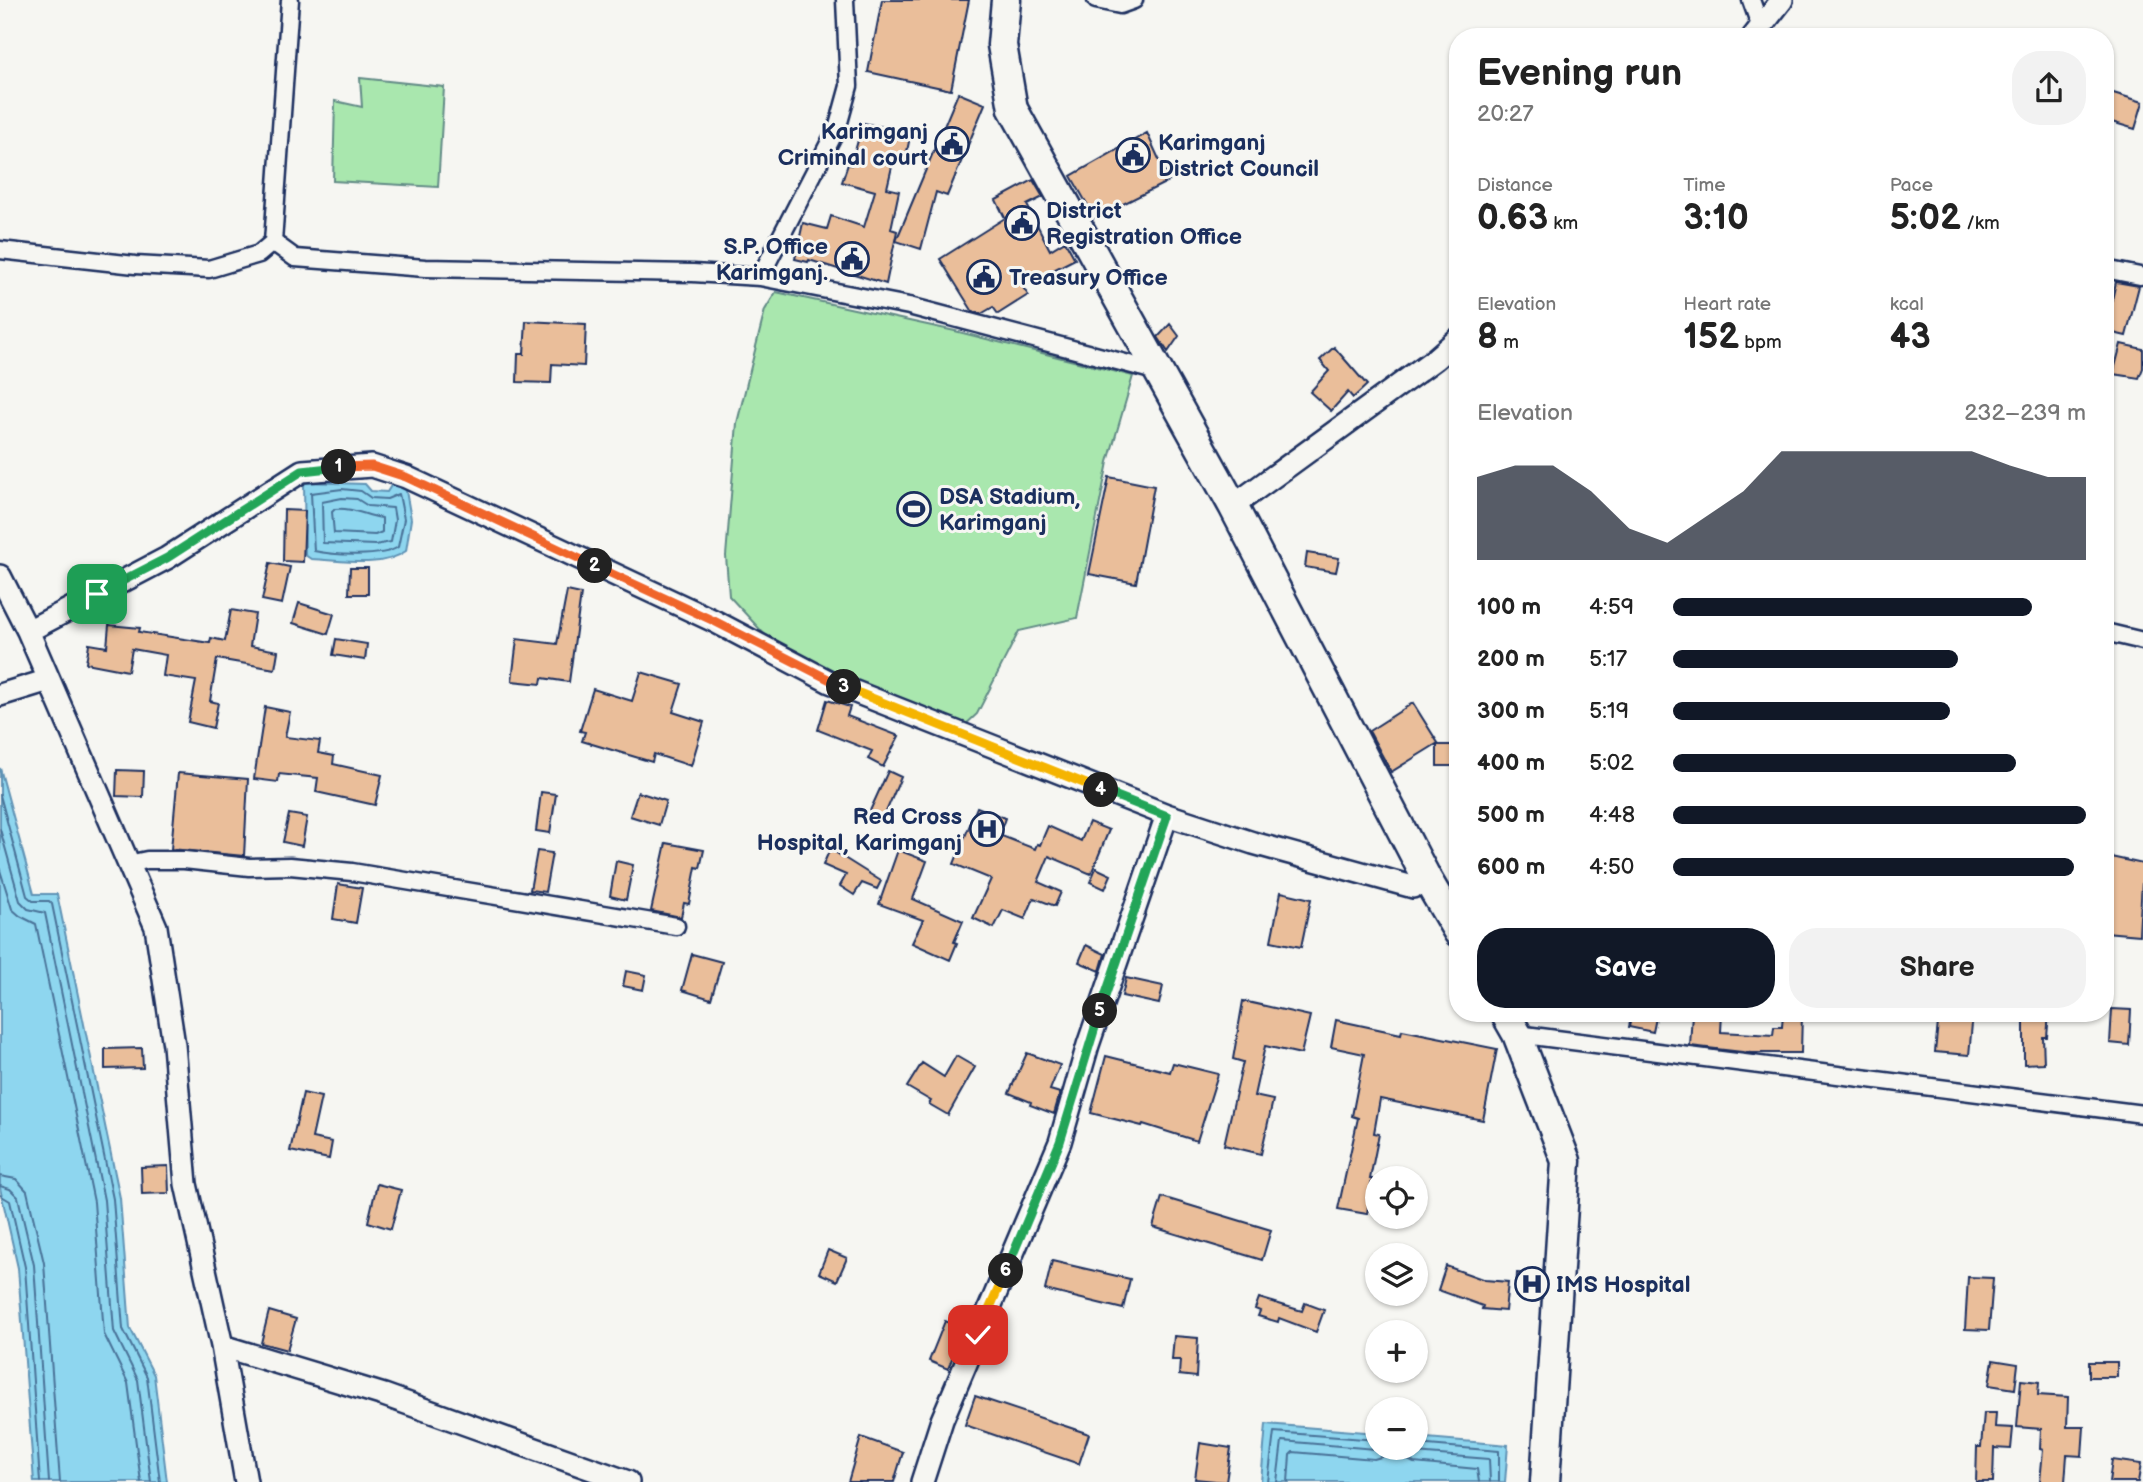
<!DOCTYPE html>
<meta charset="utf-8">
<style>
:root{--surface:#fff;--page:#f2f2f2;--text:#222;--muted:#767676;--accent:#111827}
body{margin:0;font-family:"Balsamiq Sans",sans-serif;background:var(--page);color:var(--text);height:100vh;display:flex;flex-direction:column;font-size:26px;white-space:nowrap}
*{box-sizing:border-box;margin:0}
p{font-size:23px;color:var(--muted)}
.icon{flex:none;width:38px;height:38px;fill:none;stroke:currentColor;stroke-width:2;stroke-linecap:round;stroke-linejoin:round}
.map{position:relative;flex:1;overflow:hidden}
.panel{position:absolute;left:1449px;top:28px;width:665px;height:994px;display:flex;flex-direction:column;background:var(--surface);border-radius:28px;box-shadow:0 2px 5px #0004}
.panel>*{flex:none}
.controls{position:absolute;left:1365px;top:1166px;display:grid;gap:14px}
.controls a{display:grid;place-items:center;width:63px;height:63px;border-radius:50%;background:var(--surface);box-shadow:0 2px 5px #0004;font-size:35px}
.pin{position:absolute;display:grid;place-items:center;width:60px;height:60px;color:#fff;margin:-30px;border-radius:14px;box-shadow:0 4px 10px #0006}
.km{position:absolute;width:35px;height:35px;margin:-18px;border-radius:50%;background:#222;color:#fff;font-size:19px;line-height:35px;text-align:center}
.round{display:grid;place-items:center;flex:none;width:74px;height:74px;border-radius:28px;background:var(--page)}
.headline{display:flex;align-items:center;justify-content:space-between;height:119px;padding:0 28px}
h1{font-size:38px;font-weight:700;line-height:52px}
.metrics{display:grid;grid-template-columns:repeat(3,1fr);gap:10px;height:119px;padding:7px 28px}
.metrics div{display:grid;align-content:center}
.metrics b{font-size:35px;font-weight:700}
.metrics small{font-size:19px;font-weight:400}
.metrics p{font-size:19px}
.chart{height:196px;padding:14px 28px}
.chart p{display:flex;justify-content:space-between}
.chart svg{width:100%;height:126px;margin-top:7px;fill:var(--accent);opacity:.7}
.cta{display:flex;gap:14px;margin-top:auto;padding:14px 28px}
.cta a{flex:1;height:80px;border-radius:28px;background:var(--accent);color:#fff;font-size:28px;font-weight:700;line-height:80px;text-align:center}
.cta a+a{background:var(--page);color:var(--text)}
ul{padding:0 28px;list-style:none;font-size:23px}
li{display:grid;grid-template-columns:112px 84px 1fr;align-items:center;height:52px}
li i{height:18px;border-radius:9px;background:var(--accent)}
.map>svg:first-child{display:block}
.green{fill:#a9e7ae;stroke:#628b86;stroke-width:2}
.water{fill:#8ed6ef;stroke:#6093b5;stroke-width:2}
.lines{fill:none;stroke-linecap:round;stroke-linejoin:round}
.shore{stroke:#497298;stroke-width:2}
.building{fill:#eabe9a;stroke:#1b2f5e;stroke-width:2}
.street-casing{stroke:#1b2f5e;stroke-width:21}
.secondary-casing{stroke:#1b2f5e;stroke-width:26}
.highway-casing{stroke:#1b2f5e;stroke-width:33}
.street{stroke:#f6f6f2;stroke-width:16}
.secondary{stroke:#f6f6f2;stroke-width:21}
.highway{stroke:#f6f6f2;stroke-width:28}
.split-1-casing{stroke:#fff;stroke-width:14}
.split-2-casing{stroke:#fff;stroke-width:14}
.split-3-casing{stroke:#fff;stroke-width:14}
.split-4-casing{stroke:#fff;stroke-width:14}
.split-5-casing{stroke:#fff;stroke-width:14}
.split-6-casing{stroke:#fff;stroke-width:14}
.split-7-casing{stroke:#fff;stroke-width:14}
.split-1{stroke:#22a559;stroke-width:9}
.split-2{stroke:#f0652b;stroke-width:9}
.split-3{stroke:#f0652b;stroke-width:9}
.split-4{stroke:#f5b400;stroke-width:9}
.split-5{stroke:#22a559;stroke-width:9}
.split-6{stroke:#22a559;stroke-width:9}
.split-7{stroke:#f5b400;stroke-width:9}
.labels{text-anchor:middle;stroke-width:6;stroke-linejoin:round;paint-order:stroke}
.poi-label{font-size:23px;font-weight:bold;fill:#1b2f5e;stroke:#f6f6f2;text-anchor:start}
</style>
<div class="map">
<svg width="2143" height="1482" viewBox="0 0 2143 1482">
<rect width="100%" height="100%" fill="#f6f6f2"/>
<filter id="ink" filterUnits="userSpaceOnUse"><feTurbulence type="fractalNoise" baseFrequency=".0143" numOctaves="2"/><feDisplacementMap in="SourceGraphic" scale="14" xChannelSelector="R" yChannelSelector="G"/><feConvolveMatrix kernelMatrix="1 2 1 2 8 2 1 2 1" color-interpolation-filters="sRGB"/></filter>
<g filter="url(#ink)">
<path class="green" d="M360,78l84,9 -6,100 -105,-6 2,-80 27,6z
M776,292l179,39 178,45 -25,86 -31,156 -58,13 -42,83 -14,13 -140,-61 -57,-30 -37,-40 -3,-40 11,-133 28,-113z"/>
<path class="water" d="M304,482l61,2 6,7 16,1 5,-8 13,1 6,34 -5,32c-25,18 -65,9 -95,8l-6,-4z
M0,768l34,126h23l63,304 10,130 24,47 13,107h-133l-16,-214 -18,-80z
M1266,1424l111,9v14h39v-10l92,8 -3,37h-244z"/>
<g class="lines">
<path class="shore" d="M342,489l19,2 10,7 16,1 12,-5 5,25 -6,28c-15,11 -66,8 -84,4l-3,-58z
M342,498l15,1 11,7 25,2 2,12 -4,22 -16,3 -52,-2 -1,-41z
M335,509c17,-2 31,7 47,9v14l-7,3 -41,-2 -2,-21z
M0,795l27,101 6,5h16l3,3 61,295 10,130 24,48 13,105
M0,829l20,72 8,8 17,4 59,287 10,131 24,49 13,102
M0,870l12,39 8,7 16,8 58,278 10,132 24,49 13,99
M0,1176l16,3 11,12 17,72 16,219
M0,1186l10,3 8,8 16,68 15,217
M0,1195l10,6 15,66 15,215
M1416,1444l83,7v31
M1405,1447l10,6 74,6 1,23
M1268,1482l6,-50 103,8
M1277,1482l5,-41 93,8 8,-2
M1288,1482l2,-27 3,-3 81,7 21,-6 19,10 63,6 2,13"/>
</g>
<path class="building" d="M882,0h87l-18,90 -83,-18z
M2110,92l33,10 -8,27 -30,-9z
M958,93l27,11 -38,92 -11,-4 -15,57 -25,-8z
M863,123l48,9 -6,29 -11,-3 -7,30 12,3 -8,38 6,2 -11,53 -77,-24 -1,2 -13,-3 8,-36 24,6 4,-13 33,11 11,-36 -33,-9 6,-18 3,1z
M1147,133l22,48 -74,37 -24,-42z
M1033,180l10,17 -16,8 23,45 15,-9 10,18 -53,27 6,9 -30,19 -5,-7 -12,7 -8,-2 -33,-53 65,-41 -9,-18z
M2116,282l23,4 -13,50 -21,-5z
M526,321l60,3 -2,42 -32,-2 -1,19 -34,-1 1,-28h6z
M1170,324l9,12 -11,16 -10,-15z
M2121,344l22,5v19l-4,10 -26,-4z
M1334,347l33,38 -14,13 -5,-6 -17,19 -21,-19 19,-21 -9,-11z
M1109,477l45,9 -18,97 -47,-9z
M284,510l21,1 -2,51 -20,-1z
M1307,553l32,5 -3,14 -31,-5z
M270,563l20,4 -8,37 -20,-4z
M350,568h18v26h-19z
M567,591l14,3 -12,88 -27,-4 -1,6 -29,-3 5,-42 40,5z
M299,603l35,11 -6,20 -35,-11z
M231,610l24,4 -5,32 28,5 -3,18 -58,-10 -7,42 8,2 -5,25 -25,-6 8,-41 -33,-5 3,-21 -34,-6 -4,22 -42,-8 3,-19 18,3 2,-22 31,3 -1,4 71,11 1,-5 14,3z
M336,639l31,5 -2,16 -32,-5z
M641,672l41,12 -9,28 31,10 -13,44 -37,-12 -2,8 -70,-21 3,-9 -5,-1 13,-42 39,12z
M827,700l23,7 -3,9 52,20 -16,31 -15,-8 4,-8 -54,-21z
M1413,703l25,40 -47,29 -22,-41z
M265,707l25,5 -5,25 35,4 -2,12 16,3 -1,8 49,11 -7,30 -59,-13 2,-14 -39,-4 -1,8 -24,-3z
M1437,745h21v21h-21z
M117,770l27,1 -1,26 -27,-1z
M888,771l13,6 -18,42 -14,-6z
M178,773l70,6 -4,77 -73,-7z
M541,792l15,2 -6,39 -14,-2z
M638,792l28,9 -7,24 -29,-9z
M977,807l28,11 -6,17 36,14 2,-5 3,1 8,-19 33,15 8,-19 20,8 -18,44 -42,-18 -11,26 23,10 -6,14 -21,-8 -9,21 -22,-9 -9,18 -21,-10 18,-39 -37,-15z
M289,814l18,3 -5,29 -19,-4z
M666,843l38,7 -4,18 -4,-1 -7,37 -5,-1 -3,14 -30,-6z
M830,849l51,32 -4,8 -15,-6 -8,12 -14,-9 6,-11 -23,-10z
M898,850l29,11 -14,38 50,22 -9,21 3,1 -7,17 -38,-17 11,-23 -44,-16z
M537,851l15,2 -7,39 -15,-2z
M2111,857l32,7 -4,71 -34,-3v-45z
M616,861l17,4 -7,35 -16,-4z
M1096,868l15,7 -6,14 -15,-7z
M338,884l24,4 -6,35 -23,-4z
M1281,892l30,7 -10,48 -30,-6z
M1086,945l19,9 -5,17 -21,-9z
M692,954l30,8 -11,37 -29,-9z
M626,971l20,4 -3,15 -20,-4z
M1126,978l37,8 -4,18 -37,-8z
M1243,1001l67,15 -9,38 -36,-8 -11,50 19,4 -12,54 -37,-9 19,-83 -10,-3z
M2112,1009l19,1 -2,35 -19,-2z
M1632,1013h25l-4,19 -24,-5z
M1692,1013h30l-1,19 52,3 1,-8h8l1,-14h19l-1,40h-50l-61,-7z
M1939,1013h34l-4,42 -34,-3z
M2024,1013h25l-2,24h-4l1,26 -20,1z
M1336,1020l65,14 1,-4 95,19 -14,71 -103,-21 -6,34 5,1 -9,45h2l-5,35 -29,-5 20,-91 -6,-2 12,-62 -33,-7z
M142,1048l1,20 -38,1v-20z
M1027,1053l33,12 -10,25 10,3 -6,21 -24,-9 1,-3 -22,-9z
M956,1056l19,11 -27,48 -19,-11 2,-3 -24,-14 15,-24 22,14z
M1106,1056l64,16 3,-9 45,11 -21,67 -54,-17 -1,2 -51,-13z
M303,1093l18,4 -9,41 20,4 -3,17 -39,-8z
M168,1166l1,27 -27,1 -1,-27z
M377,1184l24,6 -10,39 -23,-7z
M1162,1197l109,33 -9,30 -109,-33z
M828,1250l19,8 -10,23 -18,-8z
M1052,1261l78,18 -7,30 -78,-19z
M1446,1266l39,14 23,2 -3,29 -23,-2 1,-3 -45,-16z
M1517,1273l25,2 -2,23 -24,-2z
M1968,1277l25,1 -4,52 -24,-1z
M1259,1298l43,13 3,-8 19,7 -8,22 -37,-14 -1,4 -20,-6 2,-5 -5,-2z
M269,1311l27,8 -9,31 -26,-7z
M945,1321l18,8 -15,40 -19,-8z
M1174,1336l24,2 -2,39 -17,-2 1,-15h-8z
M1993,1360l25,4 -3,25 -26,-4z
M2089,1362h28v15h-28z
M2021,1380l18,2 -1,13 30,2 -1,30h17l-2,29 -15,-1 -2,27h-25l3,-32 -3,-1 1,-20 -24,-2z
M975,1396l114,38 -10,30 -114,-39z
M1984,1413h12l-1,14 18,1 -2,21 -17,-1 -1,34h-17l1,-35h4z
M861,1437l42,15 -9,30h-46z
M1200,1443l31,5 -5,34 -31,-3z
M2112,1460l29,4 -3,18h-29z"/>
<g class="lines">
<g class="street-casing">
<path id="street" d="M1096,0l24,5 14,-5
M1751,0l10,28
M273,242l22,16 130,10 268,5 67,4 149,29 250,66
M0,250l135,15 74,4 50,-15 14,-12 17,-242
M2105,269l35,7
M760,277l78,-151 11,-40 -4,-86
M2105,632l38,9
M128,864l19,-4h37l65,7 41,-1 62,6 324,54
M1517,1034l626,80"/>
</g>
<g class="secondary-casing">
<path id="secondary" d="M1753,37l29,-37
M1233,506l202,-147 23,-20
M0,576l28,55 128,296 18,118 12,139 36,162 24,136
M28,631l139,-73 135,-87 70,-5 34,11 308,144 116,61 337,133 86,28 160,44 14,-8
M0,695l49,-15
M222,1346l162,49 244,87
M922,1482l20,-62 118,-278 28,-97 79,-230"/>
</g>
<g class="highway-casing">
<path id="highway" d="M1006,0l-4,45 11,64 220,397 194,373 31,53
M1505,1013l12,21 49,127 -21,321"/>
</g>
<use href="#street" class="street"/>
<use href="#secondary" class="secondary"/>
<use href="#highway" class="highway"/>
</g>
</g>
<g class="lines" filter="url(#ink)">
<g class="split-1-casing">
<path id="split-1" d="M97,594l70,-36 135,-87 37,-4"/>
</g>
<g class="split-2-casing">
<path id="split-2" d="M339,467l33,-1 34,11 189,89"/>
</g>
<g class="split-3-casing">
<path id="split-3" d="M595,566l119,55 130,66"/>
</g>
<g class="split-4-casing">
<path id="split-4" d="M844,687l257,103"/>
</g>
<g class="split-5-casing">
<path id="split-5" d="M1100,1011l67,-195 -66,-26"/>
</g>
<g class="split-6-casing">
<path id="split-6" d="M1006,1271l54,-129 40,-131"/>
</g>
<g class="split-7-casing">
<path id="split-7" d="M978,1335l28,-64"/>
</g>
<use href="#split-1" class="split-1"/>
<use href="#split-2" class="split-2"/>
<use href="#split-3" class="split-3"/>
<use href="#split-4" class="split-4"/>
<use href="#split-5" class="split-5"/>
<use href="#split-6" class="split-6"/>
<use href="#split-7" class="split-7"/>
</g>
<defs>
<g id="civic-ring" transform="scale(1.75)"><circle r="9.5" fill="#f6f6f2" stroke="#1b2f5e" stroke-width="1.5"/><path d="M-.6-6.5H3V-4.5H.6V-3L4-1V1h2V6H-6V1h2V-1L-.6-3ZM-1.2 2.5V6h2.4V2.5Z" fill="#1b2f5e"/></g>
<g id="stadium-ring" transform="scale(1.75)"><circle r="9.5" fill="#f6f6f2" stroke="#1b2f5e" stroke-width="1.5"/><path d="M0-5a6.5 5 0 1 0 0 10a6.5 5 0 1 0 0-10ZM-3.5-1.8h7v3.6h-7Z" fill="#1b2f5e"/></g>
<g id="hospital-ring" transform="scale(1.75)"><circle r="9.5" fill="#f6f6f2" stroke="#1b2f5e" stroke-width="1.5"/><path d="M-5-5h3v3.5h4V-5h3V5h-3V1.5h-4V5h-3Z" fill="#1b2f5e"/></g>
</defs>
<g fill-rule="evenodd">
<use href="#civic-ring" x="952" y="144"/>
<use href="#civic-ring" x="1133" y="155"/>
<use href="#civic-ring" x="1022" y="223"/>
<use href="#civic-ring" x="852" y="259"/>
<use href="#civic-ring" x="984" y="277"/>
<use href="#stadium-ring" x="914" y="509"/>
<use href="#hospital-ring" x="987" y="829"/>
<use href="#hospital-ring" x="1532" y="1284"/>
</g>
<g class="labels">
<g class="poi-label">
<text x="928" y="139" text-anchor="end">Karimganj<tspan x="928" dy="26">Criminal court</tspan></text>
<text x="1158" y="150">Karimganj<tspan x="1158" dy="26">District Council</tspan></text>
<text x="1046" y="218">District<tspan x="1046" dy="26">Registration Office</tspan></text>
<text x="828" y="254" text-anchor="end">S.P. Office<tspan x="828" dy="26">Karimganj.</tspan></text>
<text x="1009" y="285">Treasury Office</text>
<text x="939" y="504">DSA Stadium,<tspan x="939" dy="26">Karimganj</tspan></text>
<text x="962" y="824" text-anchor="end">Red Cross<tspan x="962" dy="26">Hospital, Karimganj</tspan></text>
<text x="1556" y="1292">IMS Hospital</text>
</g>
</g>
</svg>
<div class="controls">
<a><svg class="icon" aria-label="locate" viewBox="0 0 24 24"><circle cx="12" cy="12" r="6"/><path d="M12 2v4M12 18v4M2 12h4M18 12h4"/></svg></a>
<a><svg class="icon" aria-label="layers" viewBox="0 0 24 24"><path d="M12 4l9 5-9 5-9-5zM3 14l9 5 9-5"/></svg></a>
<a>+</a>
<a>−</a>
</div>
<div class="pin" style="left:97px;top:594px;background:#1e9e55"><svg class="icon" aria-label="arrive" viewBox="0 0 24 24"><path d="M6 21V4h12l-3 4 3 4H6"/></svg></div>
<div class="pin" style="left:978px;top:1335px;background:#d93025"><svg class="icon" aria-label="check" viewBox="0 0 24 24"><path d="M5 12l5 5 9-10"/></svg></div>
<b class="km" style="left:339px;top:467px">1</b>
<b class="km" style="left:595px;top:566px">2</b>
<b class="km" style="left:844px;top:687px">3</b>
<b class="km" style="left:1101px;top:790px">4</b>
<b class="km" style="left:1100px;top:1011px">5</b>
<b class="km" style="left:1006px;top:1271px">6</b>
<section class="panel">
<div class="headline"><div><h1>Evening run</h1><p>20:27</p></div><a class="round"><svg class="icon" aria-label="share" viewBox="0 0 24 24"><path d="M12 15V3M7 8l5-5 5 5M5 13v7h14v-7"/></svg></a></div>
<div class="metrics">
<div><p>Distance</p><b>0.63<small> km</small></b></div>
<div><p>Time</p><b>3:10</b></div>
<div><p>Pace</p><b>5:02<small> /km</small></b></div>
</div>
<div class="metrics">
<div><p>Elevation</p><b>8<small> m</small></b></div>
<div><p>Heart rate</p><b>152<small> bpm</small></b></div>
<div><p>kcal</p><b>43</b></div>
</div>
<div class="chart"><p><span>Elevation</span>232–239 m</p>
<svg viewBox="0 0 160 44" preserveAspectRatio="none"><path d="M0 44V15L10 11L20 11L30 20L40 33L50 38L60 29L70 20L80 6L90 6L100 6L110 6L120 6L130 6L140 11L150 15L160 15V44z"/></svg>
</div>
<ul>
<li><b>100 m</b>4:59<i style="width:87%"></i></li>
<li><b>200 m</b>5:17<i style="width:69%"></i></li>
<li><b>300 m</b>5:19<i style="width:67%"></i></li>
<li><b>400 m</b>5:02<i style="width:83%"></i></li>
<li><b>500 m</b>4:48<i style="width:100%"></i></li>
<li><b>600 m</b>4:50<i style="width:97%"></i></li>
</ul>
<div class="cta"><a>Save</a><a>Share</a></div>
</section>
</div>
